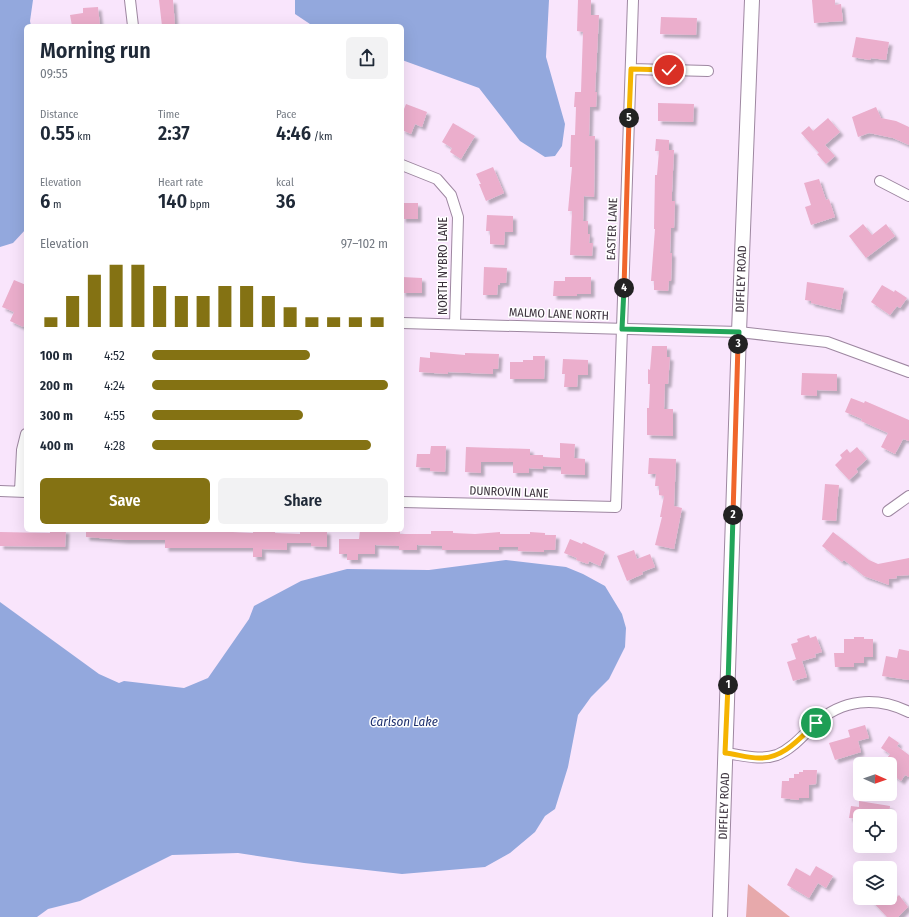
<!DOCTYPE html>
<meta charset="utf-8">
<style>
:root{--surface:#fff;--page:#f2f2f3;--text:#1f2937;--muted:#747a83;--accent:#847213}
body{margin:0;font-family:"Fira Sans Condensed",sans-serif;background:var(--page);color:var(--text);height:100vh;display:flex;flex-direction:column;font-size:15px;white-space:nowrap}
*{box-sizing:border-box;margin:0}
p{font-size:13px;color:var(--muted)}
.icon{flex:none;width:22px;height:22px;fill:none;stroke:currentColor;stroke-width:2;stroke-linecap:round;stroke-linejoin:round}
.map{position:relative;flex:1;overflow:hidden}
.sheet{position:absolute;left:24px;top:24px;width:380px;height:508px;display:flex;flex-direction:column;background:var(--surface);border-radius:6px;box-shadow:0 4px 16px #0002}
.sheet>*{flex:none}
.needle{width:26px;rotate:92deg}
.fabs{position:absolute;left:853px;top:757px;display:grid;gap:8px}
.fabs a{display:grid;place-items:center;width:44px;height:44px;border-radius:6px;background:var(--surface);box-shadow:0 4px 16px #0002;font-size:20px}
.pin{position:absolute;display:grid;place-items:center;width:34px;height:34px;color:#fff;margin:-17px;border:2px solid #fff;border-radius:50%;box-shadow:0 1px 4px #0007}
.km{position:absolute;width:20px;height:20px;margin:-10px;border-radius:50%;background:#222;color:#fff;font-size:11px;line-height:20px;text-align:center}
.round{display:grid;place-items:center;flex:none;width:42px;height:42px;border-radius:6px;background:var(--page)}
.summary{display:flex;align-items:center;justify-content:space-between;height:68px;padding:0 16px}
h1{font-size:22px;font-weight:600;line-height:30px}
.stats{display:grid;grid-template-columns:repeat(3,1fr);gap:6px;height:68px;padding:4px 16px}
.stats div{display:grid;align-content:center}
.stats b{font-size:20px;font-weight:600}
.stats small{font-size:11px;font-weight:400}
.stats p{font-size:11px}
.chart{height:112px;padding:8px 16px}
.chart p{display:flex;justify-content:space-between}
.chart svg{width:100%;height:72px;margin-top:4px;stroke:var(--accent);stroke-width:6}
.primary-button{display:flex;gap:8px;margin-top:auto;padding:8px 16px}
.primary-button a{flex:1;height:46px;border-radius:6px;background:var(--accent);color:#fff;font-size:16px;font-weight:600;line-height:46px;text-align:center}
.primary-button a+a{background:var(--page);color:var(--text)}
ul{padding:0 16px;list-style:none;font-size:13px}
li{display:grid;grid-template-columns:64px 48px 1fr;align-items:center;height:30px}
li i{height:10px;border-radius:5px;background:var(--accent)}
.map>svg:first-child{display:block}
.green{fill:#e7a9ab}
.water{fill:#93a8dd}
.building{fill:#ebaecc;filter:url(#shadow)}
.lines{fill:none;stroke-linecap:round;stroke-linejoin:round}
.street-casing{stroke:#9e87a1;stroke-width:12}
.secondary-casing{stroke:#9e87a1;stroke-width:16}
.street{stroke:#fff;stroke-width:10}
.secondary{stroke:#fff;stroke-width:14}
.split-1-casing{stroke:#fff;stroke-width:8}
.split-2-casing{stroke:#fff;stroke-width:8}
.split-3-casing{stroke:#fff;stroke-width:8}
.split-4-casing{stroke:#fff;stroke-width:8}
.split-5-casing{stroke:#fff;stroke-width:8}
.split-6-casing{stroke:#fff;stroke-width:8}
.split-1{stroke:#f5b400;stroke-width:5}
.split-2{stroke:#22a559;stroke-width:5}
.split-3{stroke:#f0652b;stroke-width:5}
.split-4{stroke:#22a559;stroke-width:5}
.split-5{stroke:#f0652b;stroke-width:5}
.split-6{stroke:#f5b400;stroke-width:5}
.labels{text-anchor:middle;stroke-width:3;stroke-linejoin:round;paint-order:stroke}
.street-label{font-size:12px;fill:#3c323d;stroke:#fff}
.water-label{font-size:13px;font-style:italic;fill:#1e306e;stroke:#fff}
</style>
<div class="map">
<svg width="909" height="917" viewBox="0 0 909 917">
<defs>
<filter id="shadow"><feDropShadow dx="3.5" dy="3.5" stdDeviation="1" flood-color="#0004"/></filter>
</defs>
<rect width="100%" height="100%" fill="#f9e5fc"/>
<path class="green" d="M748,884l42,33h-44z"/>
<path class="water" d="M0,0h33l-3,21 1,5h-5v203l-13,14 -13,4z
M295,0h254l-3,57 19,67 -3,22 -7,10 -10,1 -25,-16 -41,-53 -77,-28v-34h-89l-18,-12z
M506,560l60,7 17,7 22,12 17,28 4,14 -1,19 -16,32 -18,18 -13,18 -10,52 -13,42 -10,7 -10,16 -25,21 -25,14 -83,7 -98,-11 -66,-10 -66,2 -92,46 -32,8 -11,8h-37v-315l99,72 20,9 5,-2 60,7 24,-10 41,-59 5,-13 47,-25 46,-12 82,1z"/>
<path class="building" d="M159,0h14l2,26h-13z
M578,0h13v15h8l-4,77h2l-1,15h-6l-1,29h6l-1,61 -10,-1 -1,25h5v13h2l-1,9h4l-1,13 -22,-1 2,-44h-4l4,-44h-2l1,-32h4l1,-28h-2l1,-15h6l2,-60 -6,-1z
M812,0h23v5l6,-1 2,17 -29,2z
M98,7l2,19h-28l-2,-11 13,-2v-5z
M661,17l36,1 -1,17 -36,-1z
M856,37l33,5 -3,18 -15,-2 -1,2 -18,-3z
M658,103l36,1 -1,18 -35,-1z
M406,104l21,8 -5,15 -7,-3 -4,10 -9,-4v-16z
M876,107l5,11 15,3 13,6v18l-16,-7 -24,-5 -11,4 -6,-20z
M828,118l12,14 -15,13 10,11 -9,8 -9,-10 2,-1 -18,-20 8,-7 4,5z
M453,123l22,13 -14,23 -11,-7 2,-4 -10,-6z
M656,139l13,1v10h5l-2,42v9h3l-1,27h-3l-1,25h2l-1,28h-2l-1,10 -14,-1v-9h-3l4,-52h-1l1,-54h2l2,-24h-4z
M493,167l11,26 -18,8 -7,-17h2l-5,-10z
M819,179l7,21 3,-1 6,18 -24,8 -6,-18 6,-2 -7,-22z
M402,203h16v16h-16z
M487,215l26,1v16h-8l-1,13 -14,-1v-13h-4z
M863,224l9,11 14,-11 9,12 -29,22 -17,-22z
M484,267l23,1 -1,15h-6v2h-2l-1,10h-14z
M402,277l20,1v15h-20z
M565,277h26v17h-14v2h-24l1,-15h11z
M14,280l12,5v35l-3,7 -13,-6 4,-9 -12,-5z
M807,282l37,6 -4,22 -29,-7v-2l-6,-1z
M882,285l12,7 1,-2 12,8 -7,10 -3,-2 -7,9 -19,-13z
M652,346h15v11h3l-2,27h-3l-1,25h9v27l-26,-1v-27h2l1,-24h-2v-15l2,1z
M430,352l35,3v-2l34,1 -1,15h-5v5l-45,-2v2l-29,-2 1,-15 10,1z
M533,356h12l-1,23h-34v-17h13v-2h10z
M563,359l25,1v15h-10l-1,12h-13l1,-13h-3z
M802,373l35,1v17l-20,-1v6l-16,-1z
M851,398l13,5 1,-2 44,19v21l-6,-2 -8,15 -14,-7 7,-14 -27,-12 1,-2 -17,-7z
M560,443l15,1 -1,14 11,1v16l-24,-1v-7l-18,-1v3l-14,-1v5h-16v-11h-32v11l-16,-1 1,-25 64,2v6h13v2l17,1z
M431,446h15l-1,26 -15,-1v-3l-14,-1 1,-13h13z
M857,447l10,12 -11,10 2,3 -9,8 -14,-15 7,-7 -2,-3 7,-6 3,4z
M649,458l27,1 -2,47 8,2 -8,41 -19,-4 7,-28h-2l4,-21 -5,-1v-9h-4l1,-12h-8z
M825,484l14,1 -3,36 -14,-1z
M50,530h16l-1,17 -65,-1v-14l50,1z
M86,530h100v2h23v-2h23v2l21,1v-3h13l9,1v2l25,1v-4h18l9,1v16l-16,-1v-3h-24v7l-25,-1v8h-9v-9h-88v-8h-40l-39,-3z
M360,530l40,1v3h31v-3h22v2l22,1 25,-2v2h30v-2l15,1v2h11l-1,15h-11v2l-26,-1v-4h-19v3h-57v-4l-25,-1v5h-18v-4l-24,-1v9h-17v6h-11v-6h-8v-15h20z
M833,532l36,28 9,4 31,-6v17l-13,1 1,2 -8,1v6l-25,-9 -20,-16 -2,2 -20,-16z
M570,539l12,5 1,-2 22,10 -5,14 -11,-5 -1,3 -12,-4 1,-2 -13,-5z
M634,550l3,9 13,-5 5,13 -13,5 1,2 -16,7 -10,-25z
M809,635l1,3 6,-2 6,16 -7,2 1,3 -14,4 5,16 -14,4 -6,-19 9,-3 -5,-15 7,-2 -1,-3z
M854,637h10v2h9v18h-9v6h-10v4h-19l-1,-14h10v-14h10z
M899,649l10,2v29l-27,-4 4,-20 11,2z
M865,725l4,13 -11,3 3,11 -26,8 -6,-17 21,-6 -2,-7z
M889,736l10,7 -2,3 12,9v22l-4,-2 -4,6 -11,-8v-9h-7l7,-10 -9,-6z
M803,770h14l-1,14 -7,1v13h-10v2l-18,-2 1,-17h7v-3h5v-4h5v-2h4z
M859,801l31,5 -1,10h-29v3l-11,-1 2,-12 8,1z
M816,866l17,10 -7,12 -8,-5 -9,15 -22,-13 9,-17 14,8z
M890,889l7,8 2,-2 9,12 -10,10h-11l-18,-19h21z"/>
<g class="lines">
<g class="street-casing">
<path id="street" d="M130,0l3,26
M631,69l77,2
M402,165l35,14 14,16 7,22 -3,107
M880,181l29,15
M402,323l337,9 88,10 82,30
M0,491l26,1
M20,491l2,-41 4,-16
M402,502l214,5 17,-507
M888,511l21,-15
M725,753c17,2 35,8 52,2 15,-6 26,-20 38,-31 27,-25 61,-28 94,-12"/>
</g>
<g class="secondary-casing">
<path id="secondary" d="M720,917l19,-585 13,-332"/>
</g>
<use href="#street" class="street"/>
<use href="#secondary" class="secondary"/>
</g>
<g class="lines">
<g class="split-1-casing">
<path id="split-1" d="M728,685l-3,68c11,1 23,5 34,5 24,1 41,-20 57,-35"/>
</g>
<g class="split-2-casing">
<path id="split-2" d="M728,685l5,-170"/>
</g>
<g class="split-3-casing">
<path id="split-3" d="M733,515l5,-171"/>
</g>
<g class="split-4-casing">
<path id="split-4" d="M624,288l-2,41 117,3 -1,12"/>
</g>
<g class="split-5-casing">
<path id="split-5" d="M624,288l5,-170"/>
</g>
<g class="split-6-casing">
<path id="split-6" d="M629,118l2,-49 38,1"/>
</g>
<use href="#split-1" class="split-1"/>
<use href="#split-2" class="split-2"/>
<use href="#split-3" class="split-3"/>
<use href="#split-4" class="split-4"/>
<use href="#split-5" class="split-5"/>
<use href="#split-6" class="split-6"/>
</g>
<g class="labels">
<g class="street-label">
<text transform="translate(612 229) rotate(-88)" y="4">EASTER LANE</text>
<text transform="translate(443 266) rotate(-90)" y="4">NORTH NYBRO LANE</text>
<text transform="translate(741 279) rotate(-88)" y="4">DIFFLEY ROAD</text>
<text transform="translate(559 314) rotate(2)" y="4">MALMO LANE NORTH</text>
<text transform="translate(509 492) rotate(2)" y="4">DUNROVIN LANE</text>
<text transform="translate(724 806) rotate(-88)" y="4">DIFFLEY ROAD</text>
</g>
<g class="water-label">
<text x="404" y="726">Carlson Lake</text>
</g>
</g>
</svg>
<div class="fabs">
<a><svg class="needle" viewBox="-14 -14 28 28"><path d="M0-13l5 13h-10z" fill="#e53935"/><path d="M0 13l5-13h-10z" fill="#747a83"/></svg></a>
<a><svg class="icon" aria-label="locate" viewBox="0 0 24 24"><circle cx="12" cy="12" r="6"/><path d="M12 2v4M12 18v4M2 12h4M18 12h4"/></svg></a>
<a><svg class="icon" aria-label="layers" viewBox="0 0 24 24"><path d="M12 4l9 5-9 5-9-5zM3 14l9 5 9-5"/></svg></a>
</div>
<div class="pin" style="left:816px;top:723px;background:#1e9e55"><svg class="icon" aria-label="arrive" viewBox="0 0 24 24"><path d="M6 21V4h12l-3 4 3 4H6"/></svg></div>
<div class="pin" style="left:669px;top:70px;background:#d93025"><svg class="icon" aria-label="check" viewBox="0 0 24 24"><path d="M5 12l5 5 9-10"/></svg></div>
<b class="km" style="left:728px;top:685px">1</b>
<b class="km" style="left:733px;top:515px">2</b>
<b class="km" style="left:738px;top:344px">3</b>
<b class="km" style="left:624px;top:288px">4</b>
<b class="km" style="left:629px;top:118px">5</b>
<section class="sheet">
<div class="summary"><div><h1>Morning run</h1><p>09:55</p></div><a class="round"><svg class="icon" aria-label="share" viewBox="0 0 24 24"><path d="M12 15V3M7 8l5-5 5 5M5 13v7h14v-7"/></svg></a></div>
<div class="stats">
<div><p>Distance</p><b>0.55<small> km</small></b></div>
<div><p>Time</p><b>2:37</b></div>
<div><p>Pace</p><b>4:46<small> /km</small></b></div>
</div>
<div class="stats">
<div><p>Elevation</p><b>6<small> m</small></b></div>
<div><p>Heart rate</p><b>140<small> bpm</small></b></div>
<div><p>kcal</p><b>36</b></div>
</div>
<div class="chart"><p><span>Elevation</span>97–102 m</p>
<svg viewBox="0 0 160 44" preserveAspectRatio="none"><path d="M5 44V38M15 44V25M25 44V12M35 44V6M45 44V6M55 44V19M65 44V25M75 44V25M85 44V19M95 44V19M105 44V25M115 44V32M125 44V38M135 44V38M145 44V38M155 44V38"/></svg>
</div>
<ul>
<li><b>100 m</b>4:52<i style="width:67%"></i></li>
<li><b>200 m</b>4:24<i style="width:100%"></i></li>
<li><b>300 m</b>4:55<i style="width:64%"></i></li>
<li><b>400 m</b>4:28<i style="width:93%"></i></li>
</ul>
<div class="primary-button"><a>Save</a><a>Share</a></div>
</section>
</div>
